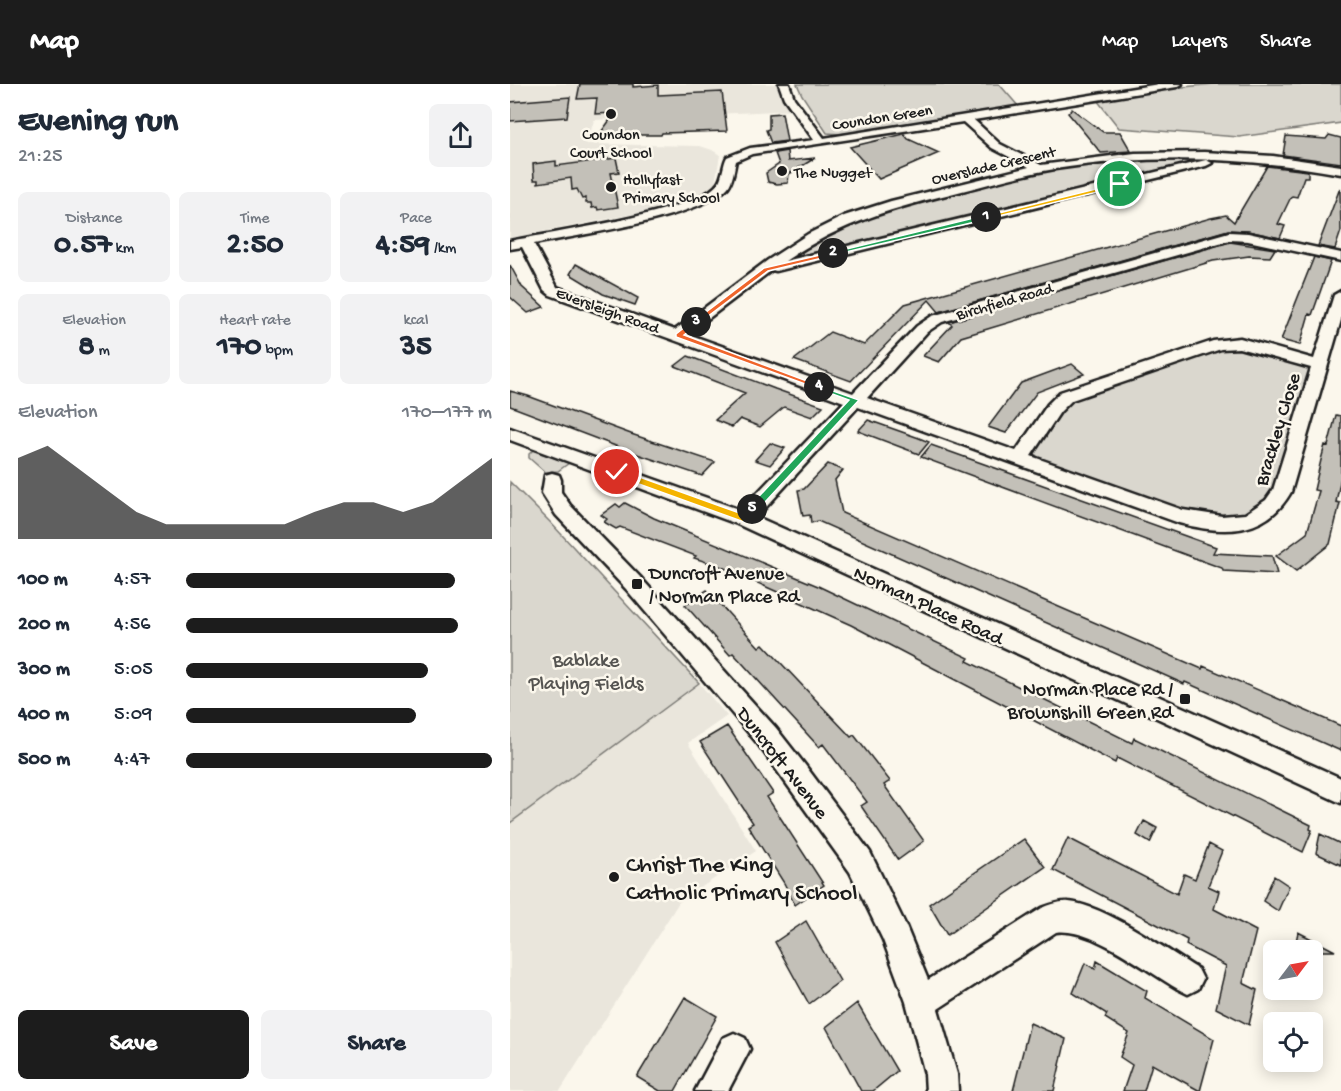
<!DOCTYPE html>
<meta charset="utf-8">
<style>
:root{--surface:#fff;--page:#f2f2f3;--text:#1f2937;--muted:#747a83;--accent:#1c1c1c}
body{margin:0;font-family:"Gochi Hand",sans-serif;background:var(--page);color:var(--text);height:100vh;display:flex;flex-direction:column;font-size:22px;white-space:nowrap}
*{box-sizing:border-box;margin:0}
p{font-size:20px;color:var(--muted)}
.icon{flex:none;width:33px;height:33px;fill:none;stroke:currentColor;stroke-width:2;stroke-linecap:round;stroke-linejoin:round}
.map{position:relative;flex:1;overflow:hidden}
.drawer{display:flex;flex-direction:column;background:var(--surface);width:510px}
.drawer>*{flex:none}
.needle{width:39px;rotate:58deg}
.tools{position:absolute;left:753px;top:856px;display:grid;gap:12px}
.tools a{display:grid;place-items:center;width:60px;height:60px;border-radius:9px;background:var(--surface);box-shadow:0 3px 15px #0003;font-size:30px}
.pin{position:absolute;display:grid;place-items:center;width:51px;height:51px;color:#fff;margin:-26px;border:3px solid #fff;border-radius:50%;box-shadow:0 2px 6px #0007}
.km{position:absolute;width:30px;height:30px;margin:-15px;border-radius:50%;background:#222;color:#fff;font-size:16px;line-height:30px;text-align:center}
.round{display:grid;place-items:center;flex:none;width:63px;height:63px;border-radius:9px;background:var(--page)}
.headline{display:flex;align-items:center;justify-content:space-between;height:102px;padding:0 18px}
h1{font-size:33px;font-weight:800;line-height:45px}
.stats{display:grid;grid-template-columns:repeat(3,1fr);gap:9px;height:102px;padding:6px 18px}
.stats div{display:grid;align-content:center;border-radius:9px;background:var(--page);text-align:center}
.stats b{font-size:30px;font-weight:800}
.stats small{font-size:16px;font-weight:400}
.stats p{font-size:16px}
.chart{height:168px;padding:12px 18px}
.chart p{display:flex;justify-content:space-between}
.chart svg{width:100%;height:108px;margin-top:6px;fill:var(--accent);opacity:.7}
.primary-button{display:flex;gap:12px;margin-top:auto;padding:12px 18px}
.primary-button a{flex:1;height:69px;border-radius:9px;background:var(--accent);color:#fff;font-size:24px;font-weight:800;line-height:69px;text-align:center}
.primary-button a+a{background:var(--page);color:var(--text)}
ul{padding:0 18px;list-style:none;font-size:20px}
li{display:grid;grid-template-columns:96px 72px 1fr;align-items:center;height:45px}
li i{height:15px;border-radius:8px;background:var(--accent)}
header{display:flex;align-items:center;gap:36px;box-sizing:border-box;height:84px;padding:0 30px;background:var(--accent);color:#fff}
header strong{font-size:28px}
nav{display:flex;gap:33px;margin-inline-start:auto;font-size:21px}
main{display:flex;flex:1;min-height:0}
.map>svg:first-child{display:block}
.built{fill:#eae6dc}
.green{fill:#dad7ce;stroke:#7b7a75;stroke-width:1.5}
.building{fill:#c3c0b8;stroke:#1c1c1c;stroke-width:1.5}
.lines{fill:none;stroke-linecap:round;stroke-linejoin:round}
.minor-casing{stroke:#1c1c1c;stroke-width:5}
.minor{fill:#fbf7ec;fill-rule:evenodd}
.split-1{fill:#f5b400;stroke:#fff;stroke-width:1.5}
.split-2{fill:#22a559;stroke:#fff;stroke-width:1.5}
.split-3{fill:#f0652b;stroke:#fff;stroke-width:1.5}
.split-4{fill:#f0652b;stroke:#fff;stroke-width:1.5}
.split-5{fill:#22a559;stroke:#fff;stroke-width:1.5}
.split-6{fill:#f5b400;stroke:#fff;stroke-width:1.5}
.poi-dot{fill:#1c1c1c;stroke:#fbf7ec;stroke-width:2}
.labels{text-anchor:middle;stroke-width:5;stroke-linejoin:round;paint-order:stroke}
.far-street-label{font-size:16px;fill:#1c1c1c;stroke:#fbf7ec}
.far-poi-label{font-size:16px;fill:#1c1c1c;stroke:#fbf7ec;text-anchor:start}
.street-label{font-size:20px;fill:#1c1c1c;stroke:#fbf7ec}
.poi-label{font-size:20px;fill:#1c1c1c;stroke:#fbf7ec;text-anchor:start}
.park-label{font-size:20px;fill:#555451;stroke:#fbf7ec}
.near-poi-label{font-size:24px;fill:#1c1c1c;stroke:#fbf7ec;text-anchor:start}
</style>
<header>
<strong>Map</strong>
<nav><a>Map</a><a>Layers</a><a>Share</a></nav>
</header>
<main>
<section class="drawer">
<div class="headline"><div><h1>Evening run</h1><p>21:25</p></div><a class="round"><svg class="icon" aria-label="share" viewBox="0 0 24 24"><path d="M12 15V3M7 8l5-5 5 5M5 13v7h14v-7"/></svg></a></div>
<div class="stats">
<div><p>Distance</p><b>0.57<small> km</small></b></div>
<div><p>Time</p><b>2:50</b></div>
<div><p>Pace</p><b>4:59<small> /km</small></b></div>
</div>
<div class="stats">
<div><p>Elevation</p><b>8<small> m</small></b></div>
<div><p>Heart rate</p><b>170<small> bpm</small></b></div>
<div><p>kcal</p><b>35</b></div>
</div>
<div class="chart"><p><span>Elevation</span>170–177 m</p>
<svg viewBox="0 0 160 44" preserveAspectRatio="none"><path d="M0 44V11L10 6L20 15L30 24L40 33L50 38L60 38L70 38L80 38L90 38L100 33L110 29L120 29L130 33L140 29L150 20L160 11V44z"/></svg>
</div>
<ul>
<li><b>100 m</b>4:57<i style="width:88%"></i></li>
<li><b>200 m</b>4:56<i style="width:89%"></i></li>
<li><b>300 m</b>5:05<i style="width:79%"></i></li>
<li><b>400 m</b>5:09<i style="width:75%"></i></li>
<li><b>500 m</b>4:47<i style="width:100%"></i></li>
</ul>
<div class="primary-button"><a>Save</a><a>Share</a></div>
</section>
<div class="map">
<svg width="831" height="1007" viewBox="0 0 831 1007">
<rect width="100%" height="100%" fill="#fbf7ec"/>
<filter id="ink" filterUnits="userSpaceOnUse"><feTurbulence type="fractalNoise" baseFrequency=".0167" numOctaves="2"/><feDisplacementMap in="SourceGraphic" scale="12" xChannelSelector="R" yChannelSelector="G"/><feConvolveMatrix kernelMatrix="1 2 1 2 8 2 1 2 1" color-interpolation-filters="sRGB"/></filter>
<g filter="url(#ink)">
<path class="built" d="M0,0h274l14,26 -204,10 -7,24 113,2 12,4 8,5 -5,28 -7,9 -32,14 -166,32z
M189,599l28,33 -39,27 68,108 -77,51 -119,189h-50v-268z"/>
<path class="green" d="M287,0h202l20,23 -179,27 -13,-1 -25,-38z
M705,0h126v39l-102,14 -120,-9 -22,-28 54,-10z
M679,73l7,3 -1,4 -392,94 -6,-3v-3l37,-22 43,-18 161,-40 50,-8z
M722,262l75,20 5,6 -39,125 -32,20 -48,-1 -153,-56 -5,-6 1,-7 27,-41 8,-6z
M23,366l36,13 -11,8 -13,1 -16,-14v-4z
M0,398l40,40 149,161 -189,140z"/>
<path class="building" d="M70,0h53v3l25,-2v10l64,-3 5,39 -65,2 -1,2h-62l16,-22 -20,1 2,-16 -20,1z
M60,13l-3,20 -57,4v-19z
M562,25l31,23h17l11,19 -30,2 -33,-40z
M272,29l5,28 -16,2 -5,-13 3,-1v-15z
M394,50l4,5 31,14 -60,26 -29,-32z
M819,51l12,3v25l-58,-8 3,-19 40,3z
M277,67l1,10 27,-3 -26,16 -1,9 -11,1 -9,-2 -2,-9 13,-9 -4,-11z
M106,74l3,14 -8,1 7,34 -20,3 -1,-3 -5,1 -1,-5h-5v-5l-4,1 -5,-10 -5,1 -1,-12 -33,5v-3h-4l-1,-16 23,-3v5z
M757,82l41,5v6h-4l-7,20 -5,-1 -2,3 -12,25 7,2 -5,12 -32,-7 -20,-1 -289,82 -10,-12 -78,81 -57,-21 36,-28 34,13 41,-41 306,-86 15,-3 8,7z
M830,104l1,43 -6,18 -17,-3z
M720,158l45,7 -5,8 -21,-1 -36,5 -252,76 -22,25 -16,-6 29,-31 -3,-3z
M804,173l17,4 -19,54 -3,-1 -9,31 -19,-5z
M66,180l62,34 -3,7 -32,-11 -33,-20z
M0,181l12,22 22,20 -16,6 -18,-16z
M178,272l87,33 48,17 -11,11 -28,-10 -24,20 -20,-8 -8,8 -17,-7 30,-27 -70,-27z
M562,280l12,10 -47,18 -31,41 -18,-6 33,-44z
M0,307l18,5 103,38 84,28 -13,14 -68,-23 -124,-47z
M826,331l5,1v61l-5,25 4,1 -10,41 -34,27 -20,-15 31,-23 12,-42 -5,-1 7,-30 4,-15 3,1z
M358,336l51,18 10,4 -10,12 -61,-23z
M260,359l15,5 -15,17 -15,-5z
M421,361l285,102 -3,6 59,3 5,18 -54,-3 -1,-3 -14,-5 -287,-106z
M318,380l15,6 -8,10 7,33 360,156 1,-3 138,60v25l-156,-69 -1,2 -366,-163 -7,2 -1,-8 -7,1 -5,-26 6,-1z
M115,419l29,15 164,68 151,72 -2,3 165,82 2,-5 177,87 -1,4 2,1 -9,22 -186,-94 -2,5 -264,-138 -129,-58 -28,-9 2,-2 -76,-29 -4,2 -12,-7 3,-3 -6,-4 15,-11 4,3z
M197,506l52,57 4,-3 88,93 3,-2 36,46 -6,4 40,56 -26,19 -37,-54 6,-4 -44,-58 -4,3 -86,-94 -3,2 -45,-50z
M217,642l46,67 -6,4 57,88 -29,20 -11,-22 -36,-57 5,-3 -53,-81z
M634,737l13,7 -7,15 -13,-8z
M810,750l21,10v21l-25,-12z
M558,754l109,56 7,-20 11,5 14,-35 13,7 -14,35 11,5 -5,18 42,22 -13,52 14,7 -8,35 -33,-17 10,-42 -40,-21 1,-5 -134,-70z
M514,755l21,28 -98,68 -18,-31z
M764,792l15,10 -11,25 -15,-10z
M296,837l34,60 -31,23 -34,-62z
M788,848l37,19h-41z
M587,877l50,30 -2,7 69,41 -14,52 -48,-27 -8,27h-21l9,-26 -12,-8 9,-24 -24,-15 2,-4 -34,-21 12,-30 10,6z
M175,913l32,19 -42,75h-15l-23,-14z
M347,919l40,68 -24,20h-12l-35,-64z
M520,939l36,16 -12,52h-41z"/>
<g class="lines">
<g class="minor-casing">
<path id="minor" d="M269,0h10l5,14 30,40 335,-54h23l-5,3 -203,33 26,24 41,21 94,-12 69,-1 69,4 68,10v8c-95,-17 -191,-20 -286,-5 -31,5 -62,14 -93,22 -68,17 -118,30 -177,70l421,-101 6,3 -6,3 -430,105 -4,-1 -84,64 165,59 64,-67 15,-10 297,-84 19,1 93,20v8l-93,-20 -18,-1 -288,82 -15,10 -60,66 149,53 32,-47 12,-12 153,-51 27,-3 74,21 20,-64 7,-4v29l-50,172c-25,44 -68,43 -112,31l-321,-116 -101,110 584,261v25l-604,-279 -227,-84v-12l231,82 103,-108 -294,-107 -6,-5 -22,-43 -12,2v-8c38,-8 190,-29 208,-58 5,-7 5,-19 9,-26l23,-9 64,-8 -30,-42zM453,38l29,26 37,19 -138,34 -47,15 -36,18 -40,26 -93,70 -118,-43 -23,-43c43,-9 168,-26 194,-57 5,-6 6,-18 8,-26l16,-7zM729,264l72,20 -38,122 -7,10 -21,14 -23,2 -39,-6 -152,-54 29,-44 12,-12 149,-51z
M42,389l7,2 2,5v12l9,13 70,72 136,151 29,37 65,87 35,72 23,56 114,-72c8,-3 18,-7 27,-6 35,3 98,48 129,67l5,10 -5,10 -10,5 -10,-5c-32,-18 -86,-62 -122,-57l-118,77 19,65 1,17h-32l-1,-17 -19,-72 -23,-62 -33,-68 -92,-128 -132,-155 -70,-74 -14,-22 3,-18z
M224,949l11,5 5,11 -22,42h-33l28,-53z"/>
</g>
<use href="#minor" class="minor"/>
</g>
</g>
<path class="split-1" d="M610,99l2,3 -136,33 -3,-2z"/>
<path class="split-2" d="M476,131l2,4 -155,36 -3,-2z"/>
<path class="split-3" d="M323,168l2,3 -67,16 -69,52 -6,-1 71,-54z"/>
<path class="split-4" d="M184,236l6,2 -16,13 139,52 -7,1 -140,-51v-3z"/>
<path class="split-5" d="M306,301l43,15 -103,112h-7v-5l100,-107 -33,-12z"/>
<path class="split-6" d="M104,386h6l122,44 10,-8 5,3 -13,13 -130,-47z"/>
<g class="poi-dot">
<circle cx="101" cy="30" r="6"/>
<circle cx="272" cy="87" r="6"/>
<circle cx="101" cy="103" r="6"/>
<rect x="121" y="494" width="12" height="12" rx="3"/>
<rect x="669" y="609" width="12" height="12" rx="3"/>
<circle cx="104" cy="793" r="6"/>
</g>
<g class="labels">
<g class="far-street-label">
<text transform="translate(372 32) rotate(-9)" y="6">Coundon Green</text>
<text transform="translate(483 80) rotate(-13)" y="6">Overslade Crescent</text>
<text transform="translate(494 216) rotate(-16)" y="6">Birchfield Road</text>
<text transform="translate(98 225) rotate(20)" y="6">Eversleigh Road</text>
</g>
<g class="far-poi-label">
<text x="101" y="55" text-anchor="middle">Coundon<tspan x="101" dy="18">Court School</tspan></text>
<text x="284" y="93">The Nugget</text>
<text x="113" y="100">Hollyfast<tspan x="113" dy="18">Primary School</tspan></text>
</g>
<g class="street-label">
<text transform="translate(766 345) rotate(-73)" y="7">Brackley Close</text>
<text transform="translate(419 520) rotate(25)" y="7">Norman Place Road</text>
<text transform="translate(274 678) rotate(52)" y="7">Duncroft Avenue</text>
</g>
<g class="poi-label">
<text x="139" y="495">Duncroft Avenue<tspan x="139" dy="23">/ Norman Place Rd</tspan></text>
<text x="663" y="611" text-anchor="end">Norman Place Rd /<tspan x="663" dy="23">Brownshill Green Rd</tspan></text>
</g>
<g class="park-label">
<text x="76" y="582">Bablake<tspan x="76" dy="23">Playing Fields</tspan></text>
</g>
<g class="near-poi-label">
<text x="116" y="787">Christ The King<tspan x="116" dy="28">Catholic Primary School</tspan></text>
</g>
</g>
</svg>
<div class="tools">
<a><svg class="needle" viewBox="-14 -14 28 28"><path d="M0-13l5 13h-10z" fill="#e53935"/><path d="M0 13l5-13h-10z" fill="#747a83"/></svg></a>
<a><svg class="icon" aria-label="locate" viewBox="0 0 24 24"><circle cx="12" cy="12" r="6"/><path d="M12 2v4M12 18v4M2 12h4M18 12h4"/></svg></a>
</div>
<div class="pin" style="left:610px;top:100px;background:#1e9e55"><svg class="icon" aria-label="arrive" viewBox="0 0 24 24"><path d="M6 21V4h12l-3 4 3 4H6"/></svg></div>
<div class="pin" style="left:107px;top:388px;background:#d93025"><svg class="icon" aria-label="check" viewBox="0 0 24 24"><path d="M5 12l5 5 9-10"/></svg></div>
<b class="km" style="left:476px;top:133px">1</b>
<b class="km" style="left:323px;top:169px">2</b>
<b class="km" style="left:186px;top:238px">3</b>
<b class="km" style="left:309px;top:303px">4</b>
<b class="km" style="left:242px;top:425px">5</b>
</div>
</main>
